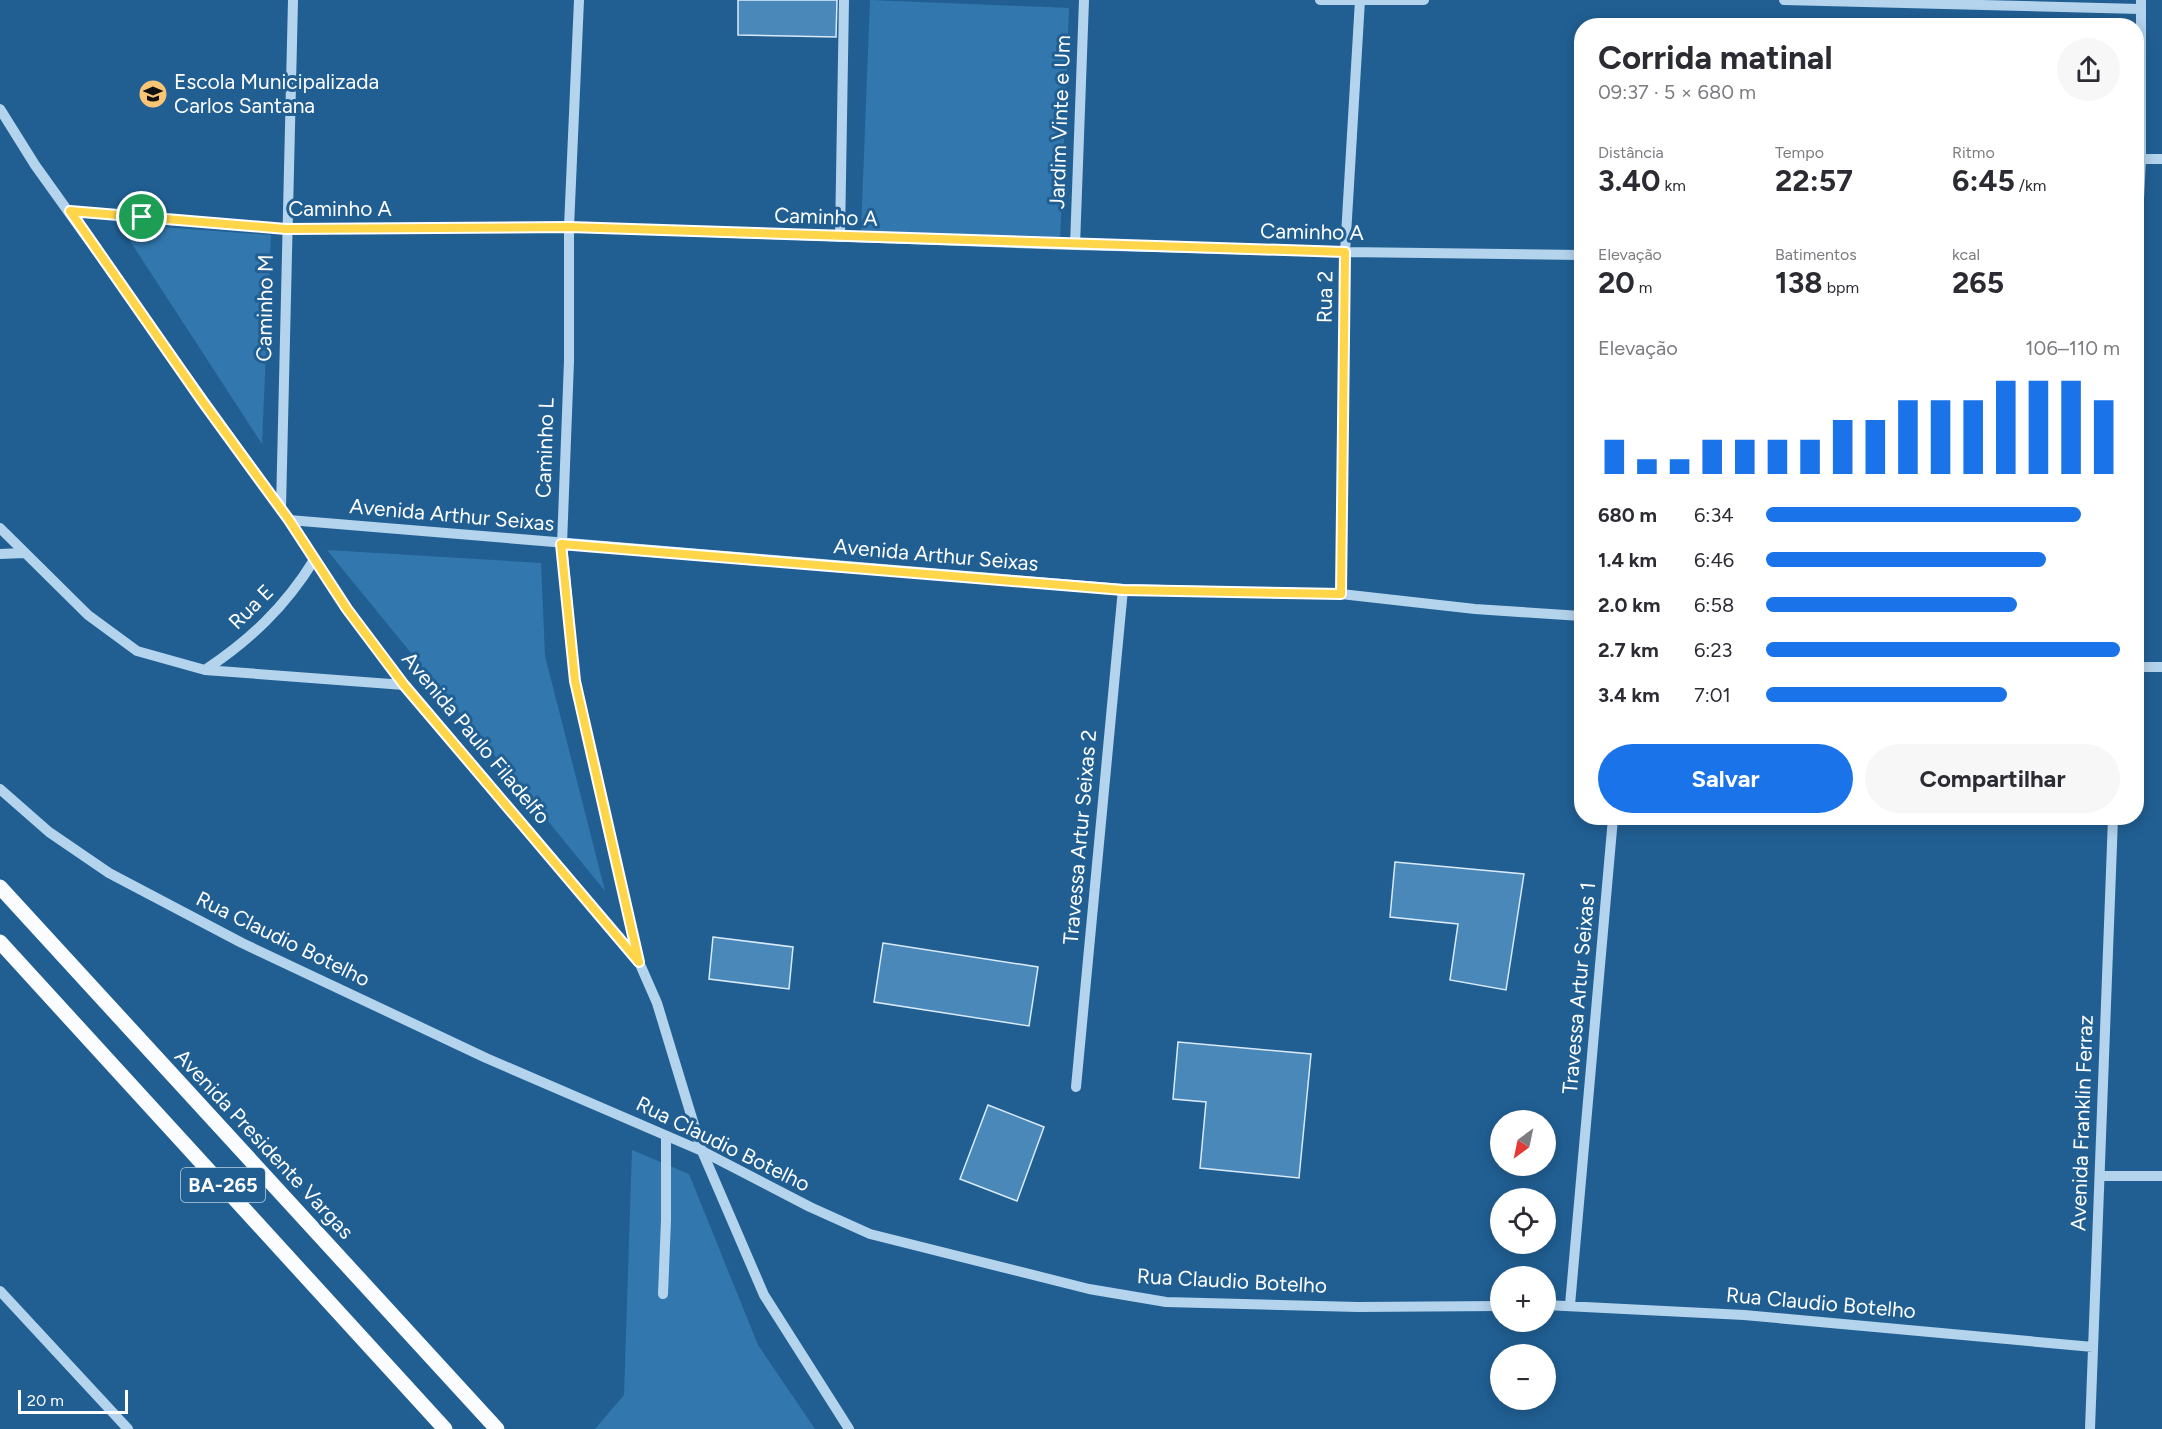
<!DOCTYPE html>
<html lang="pt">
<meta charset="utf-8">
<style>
:root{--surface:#fff;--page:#f7f7f7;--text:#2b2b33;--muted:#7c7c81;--accent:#1a73e8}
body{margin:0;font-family:Figtree,sans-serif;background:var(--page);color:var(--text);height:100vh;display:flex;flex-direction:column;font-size:22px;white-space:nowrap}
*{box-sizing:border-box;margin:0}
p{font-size:20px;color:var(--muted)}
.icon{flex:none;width:33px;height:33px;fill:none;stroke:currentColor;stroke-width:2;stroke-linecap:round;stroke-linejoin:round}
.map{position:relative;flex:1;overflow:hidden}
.side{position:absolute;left:1574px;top:18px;width:570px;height:807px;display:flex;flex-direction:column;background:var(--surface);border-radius:24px;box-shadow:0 3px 15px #0003}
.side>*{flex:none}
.needle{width:39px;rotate:213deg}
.controls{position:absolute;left:1490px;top:1110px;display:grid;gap:12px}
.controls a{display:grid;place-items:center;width:66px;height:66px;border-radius:50%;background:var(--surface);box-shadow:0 3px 15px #0003;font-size:30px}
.scale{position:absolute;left:18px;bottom:15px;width:110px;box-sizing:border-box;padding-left:6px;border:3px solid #fff;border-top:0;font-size:16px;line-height:21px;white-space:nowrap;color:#fff;-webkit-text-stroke:4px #215f93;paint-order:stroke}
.pin{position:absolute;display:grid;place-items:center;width:51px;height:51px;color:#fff;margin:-26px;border:3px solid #fff;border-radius:50%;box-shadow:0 2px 6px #0007}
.round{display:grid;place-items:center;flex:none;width:63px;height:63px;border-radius:32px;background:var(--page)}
.headline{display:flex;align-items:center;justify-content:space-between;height:102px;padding:0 24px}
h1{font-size:33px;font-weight:700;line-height:45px}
.figures{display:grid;grid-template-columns:repeat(3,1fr);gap:9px;height:102px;padding:6px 24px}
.figures div{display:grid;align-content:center}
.figures b{font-size:30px;font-weight:700}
.figures small{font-size:16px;font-weight:400}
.figures p{font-size:16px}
.chart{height:168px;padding:12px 24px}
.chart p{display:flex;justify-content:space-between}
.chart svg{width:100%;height:108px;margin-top:6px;stroke:var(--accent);stroke-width:6}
.action{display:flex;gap:12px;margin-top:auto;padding:12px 24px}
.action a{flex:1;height:69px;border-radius:36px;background:var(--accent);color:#fff;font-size:24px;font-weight:700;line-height:69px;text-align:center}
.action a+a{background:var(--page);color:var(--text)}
ul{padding:0 24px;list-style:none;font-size:20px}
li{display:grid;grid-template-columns:96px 72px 1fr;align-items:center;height:45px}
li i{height:15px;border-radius:8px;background:var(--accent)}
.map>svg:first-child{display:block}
.green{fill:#3278ae}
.building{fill:#4a88b9;stroke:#d9ebfa;stroke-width:1.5}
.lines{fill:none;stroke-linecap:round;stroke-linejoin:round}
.minor{stroke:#b4d4ed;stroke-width:10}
.major{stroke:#fafcff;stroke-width:15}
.route-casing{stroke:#fff;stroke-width:12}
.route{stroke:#ffd54a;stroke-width:8}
.labels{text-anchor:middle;stroke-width:6;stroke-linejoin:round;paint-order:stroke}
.shield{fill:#215f93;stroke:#bccfdf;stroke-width:1.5}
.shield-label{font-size:20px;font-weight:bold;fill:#fff}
.poi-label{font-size:21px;fill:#fff;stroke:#215f93;text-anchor:start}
.street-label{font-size:21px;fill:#fff;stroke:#215f93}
</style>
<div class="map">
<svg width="2162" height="1429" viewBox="0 0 2162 1429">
<rect width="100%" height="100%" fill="#215f93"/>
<path class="green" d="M870,0l199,8 -9,234 -199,-10z
M119,224l152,11 -9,209z
M327,550l214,13 4,93 60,235z
M632,1150l57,24 69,171 57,84h-220l29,-34z"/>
<path class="building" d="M738,0h99l-1,37 -98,-2z
M1395,862l129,12 -18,116 -56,-10 8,-56 -68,-7z
M713,937l80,10 -4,42 -80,-10z
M883,943l155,24 -9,59 -155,-24z
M1178,1042l133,12 -12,124 -99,-10 6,-66 -33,-3z
M988,1105l56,22 -27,74 -57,-22z"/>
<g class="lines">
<path class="minor" d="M579,0l-10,227v134l-7,183 13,137 64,279
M1320,0h104
M1784,0l356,9
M0,109l35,56 254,355 58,89 57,76 235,277 18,41 45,148 62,144 85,134
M2141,159h21
M70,211l216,18 283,-2 506,18 270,7 236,3
M840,237l4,-237
M1075,245l9,-245
M2136,260l5,-101v-159
M281,508l12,-508
M289,520l834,69 218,5 134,15 106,7
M0,528l88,87 49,36 68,19 199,15
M0,554l24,-1
M1341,594l4,-342 15,-252
M2136,667h26
M205,670c45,-30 80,-63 109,-110
M0,789l49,43 60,41 133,70 244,115 216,93 108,56 60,27 219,55 77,13 192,5 142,-1
M1076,1087l47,-498
M2100,1176h62
M0,1291l128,138
M663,1294l3,-74v-84
M1545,1305l199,10 349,32
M1570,1305l43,-487
M2090,1429l23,-611"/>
<path class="major" d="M0,887l497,542
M0,942l445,487"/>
</g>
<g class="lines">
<g class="route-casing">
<path id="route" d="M70,211l216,18 283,-2 776,25 -4,342 -218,-4 -562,-46 14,137 64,281 -235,-277 -57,-76 -58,-89 -86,-118z"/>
</g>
<use href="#route" class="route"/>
</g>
<defs>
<g id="school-disc" transform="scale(1.5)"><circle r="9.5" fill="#fac575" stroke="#215f93"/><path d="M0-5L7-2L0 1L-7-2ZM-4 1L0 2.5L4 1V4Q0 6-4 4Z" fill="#111"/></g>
</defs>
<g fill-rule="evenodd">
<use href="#school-disc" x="153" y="94"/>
</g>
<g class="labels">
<rect class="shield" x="181" y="1168" width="84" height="34" rx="4.5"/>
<g class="shield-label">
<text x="223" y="1192">BA-265</text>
</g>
<g class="poi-label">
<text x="174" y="89">Escola Municipalizada<tspan x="174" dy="24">Carlos Santana</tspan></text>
</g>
<g class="street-label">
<text transform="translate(1060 122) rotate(-88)" y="7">Jardim Vinte e Um</text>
<text x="340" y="216">Caminho A</text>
<text transform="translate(826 217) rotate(2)" y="7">Caminho A</text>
<text transform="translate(1312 232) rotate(1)" y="7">Caminho A</text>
<text transform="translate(1325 297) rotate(-89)" y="7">Rua 2</text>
<text transform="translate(265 308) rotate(-89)" y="7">Caminho M</text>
<text transform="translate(545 448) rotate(-88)" y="7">Caminho L</text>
<text transform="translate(452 515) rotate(5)" y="7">Avenida Arthur Seixas</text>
<text transform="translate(936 555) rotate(5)" y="7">Avenida Arthur Seixas</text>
<text transform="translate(251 607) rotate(-45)" y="7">Rua E</text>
<text transform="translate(476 738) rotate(50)" y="7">Avenida Paulo Filadelfo</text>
<text transform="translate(1080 837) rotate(-85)" y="7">Travessa Artur Seixas 2</text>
<text transform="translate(283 939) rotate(26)" y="7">Rua Claudio Botelho</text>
<text transform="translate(1579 988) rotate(-85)" y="7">Travessa Artur Seixas 1</text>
<text transform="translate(2082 1123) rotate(-88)" y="7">Avenida Franklin Ferraz</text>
<text transform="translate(264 1144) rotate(47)" y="7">Avenida Presidente Vargas</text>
<text transform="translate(723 1144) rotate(26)" y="7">Rua Claudio Botelho</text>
<text transform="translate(1232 1281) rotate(3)" y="7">Rua Claudio Botelho</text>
<text transform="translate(1821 1303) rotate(5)" y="7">Rua Claudio Botelho</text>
</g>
</g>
</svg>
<div class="controls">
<a><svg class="needle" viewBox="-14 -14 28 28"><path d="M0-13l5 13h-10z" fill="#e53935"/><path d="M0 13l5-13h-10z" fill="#7c7c81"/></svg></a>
<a><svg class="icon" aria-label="locate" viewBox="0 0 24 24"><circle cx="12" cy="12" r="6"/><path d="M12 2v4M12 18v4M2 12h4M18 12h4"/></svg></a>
<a>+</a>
<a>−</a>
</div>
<div class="scale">20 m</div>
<div class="pin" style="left:142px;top:217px;background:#1e9e55"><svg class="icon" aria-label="arrive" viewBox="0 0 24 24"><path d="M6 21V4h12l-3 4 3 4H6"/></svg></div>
<section class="side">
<div class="headline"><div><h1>Corrida matinal</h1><p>09:37 · 5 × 680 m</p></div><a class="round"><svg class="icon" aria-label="share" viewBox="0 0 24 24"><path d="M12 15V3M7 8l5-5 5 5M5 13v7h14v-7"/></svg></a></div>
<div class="figures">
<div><p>Distância</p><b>3.40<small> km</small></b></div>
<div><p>Tempo</p><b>22:57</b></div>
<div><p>Ritmo</p><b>6:45<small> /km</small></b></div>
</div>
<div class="figures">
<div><p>Elevação</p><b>20<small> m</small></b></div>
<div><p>Batimentos</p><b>138<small> bpm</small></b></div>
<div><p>kcal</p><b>265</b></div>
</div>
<div class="chart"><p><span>Elevação</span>106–110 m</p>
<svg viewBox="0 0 160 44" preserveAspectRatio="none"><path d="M5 44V30M15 44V38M25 44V38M35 44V30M45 44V30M55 44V30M65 44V30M75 44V22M85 44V22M95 44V14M105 44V14M115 44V14M125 44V6M135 44V6M145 44V6M155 44V14"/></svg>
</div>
<ul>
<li><b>680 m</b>6:34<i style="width:89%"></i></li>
<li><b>1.4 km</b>6:46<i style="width:79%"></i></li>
<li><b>2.0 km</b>6:58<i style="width:71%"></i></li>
<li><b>2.7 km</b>6:23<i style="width:100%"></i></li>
<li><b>3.4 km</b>7:01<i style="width:68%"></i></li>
</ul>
<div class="action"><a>Salvar</a><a>Compartilhar</a></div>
</section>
</div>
